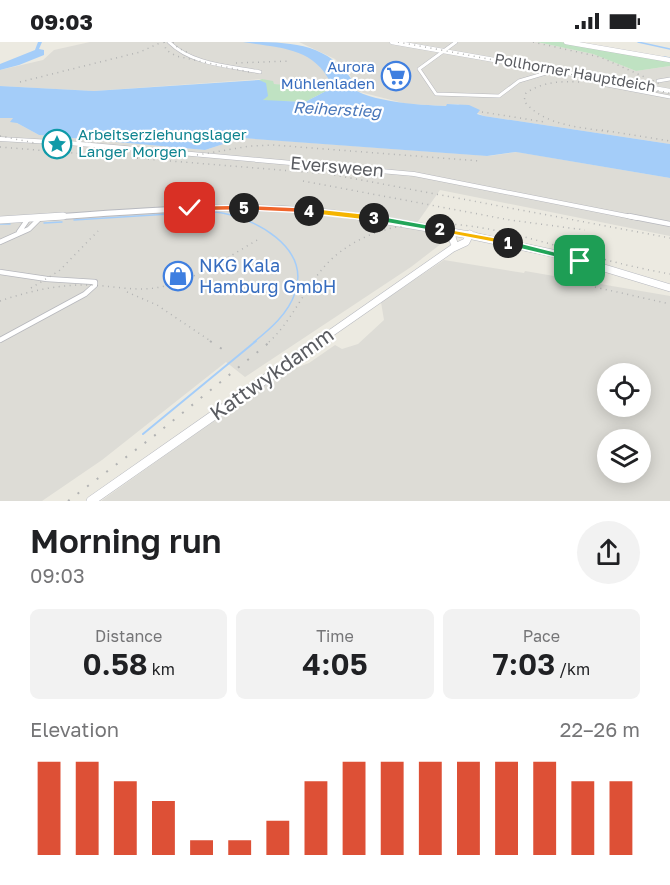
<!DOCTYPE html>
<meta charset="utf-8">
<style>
:root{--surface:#fff;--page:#f2f2f2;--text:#202124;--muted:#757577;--accent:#dd5036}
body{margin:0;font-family:"Golos Text",sans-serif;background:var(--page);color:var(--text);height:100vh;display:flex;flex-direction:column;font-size:22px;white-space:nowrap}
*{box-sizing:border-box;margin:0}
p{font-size:20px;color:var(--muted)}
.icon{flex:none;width:33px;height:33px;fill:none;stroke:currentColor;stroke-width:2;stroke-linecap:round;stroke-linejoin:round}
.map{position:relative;height:459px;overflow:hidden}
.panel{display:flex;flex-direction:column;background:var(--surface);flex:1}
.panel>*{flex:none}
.fabs{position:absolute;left:597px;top:321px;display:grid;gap:12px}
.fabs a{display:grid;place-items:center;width:54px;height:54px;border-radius:50%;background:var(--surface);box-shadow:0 3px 15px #0003;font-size:30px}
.pin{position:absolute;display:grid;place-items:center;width:51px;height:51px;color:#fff;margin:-26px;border-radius:12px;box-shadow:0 3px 9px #0006}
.km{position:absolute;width:30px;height:30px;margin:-15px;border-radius:50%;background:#222;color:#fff;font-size:16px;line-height:30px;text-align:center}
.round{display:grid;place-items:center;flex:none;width:63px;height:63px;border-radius:32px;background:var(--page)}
.head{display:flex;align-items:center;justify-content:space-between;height:102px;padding:0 30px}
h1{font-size:33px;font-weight:600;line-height:45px}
.figures{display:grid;grid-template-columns:repeat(3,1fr);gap:9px;height:102px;padding:6px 30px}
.figures div{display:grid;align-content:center;border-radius:9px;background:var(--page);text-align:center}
.figures b{font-size:30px;font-weight:600}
.figures small{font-size:16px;font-weight:400}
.figures p{font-size:16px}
.chart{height:168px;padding:12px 30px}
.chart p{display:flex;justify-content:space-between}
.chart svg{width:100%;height:108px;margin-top:6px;stroke:var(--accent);stroke-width:6}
.status{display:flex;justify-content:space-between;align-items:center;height:42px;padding:0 30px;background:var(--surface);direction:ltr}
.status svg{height:16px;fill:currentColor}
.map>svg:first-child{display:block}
.industrial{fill:#dddcd6;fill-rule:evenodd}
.green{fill:#bfe2c2}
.water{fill:#a4cdf9}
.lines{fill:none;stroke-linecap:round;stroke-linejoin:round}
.stream-far1{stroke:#a4cdf9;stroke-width:1.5}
.stream{stroke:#a4cdf9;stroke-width:2}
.street-far2-casing{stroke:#b7b8bd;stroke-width:4}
.street-far1-casing{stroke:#b7b8bd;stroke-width:5}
.street-casing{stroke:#b7b8bd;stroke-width:6}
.secondary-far3-casing{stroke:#b7b9bf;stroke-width:5}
.secondary-far2-casing{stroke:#b7b9bf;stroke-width:7}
.secondary-far1-casing{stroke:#b7b9bf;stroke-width:8}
.secondary-casing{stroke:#b7b9bf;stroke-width:10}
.street-far2{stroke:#fff;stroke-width:3}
.street-far1{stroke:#fff;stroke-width:4}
.street{stroke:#fff;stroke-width:4.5}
.secondary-far3{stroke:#fff;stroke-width:4.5}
.secondary-far2{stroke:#fff;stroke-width:5}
.secondary-far1{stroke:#fff;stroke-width:7}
.secondary{stroke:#fff;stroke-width:9}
.rail-far1{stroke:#b2b3b3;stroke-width:1.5;stroke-dasharray:1 4.5;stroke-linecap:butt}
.rail{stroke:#b2b3b3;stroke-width:2;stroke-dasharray:2 10;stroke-linecap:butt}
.split-1{fill:#22a559;stroke:#fff;stroke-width:1.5}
.split-2{fill:#f5b400;stroke:#fff;stroke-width:1.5}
.split-3{fill:#22a559;stroke:#fff;stroke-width:1.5}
.split-4{fill:#f5b400;stroke:#fff;stroke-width:1.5}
.split-5{fill:#f0652b;stroke:#fff;stroke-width:1.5}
.split-6{fill:#f0652b;stroke:#fff;stroke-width:1.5}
.labels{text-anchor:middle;stroke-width:4.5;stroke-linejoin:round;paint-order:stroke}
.far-shop-label{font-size:15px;fill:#366cbe;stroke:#fff;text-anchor:end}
.far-street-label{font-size:15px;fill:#5a5c61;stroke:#fff}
.far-culture-label{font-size:15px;fill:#0d838f;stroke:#fff;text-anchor:start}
.far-water-label{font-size:16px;font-style:italic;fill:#4977ba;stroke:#fff}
.street-label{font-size:18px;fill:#5a5c61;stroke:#fff}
.shop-label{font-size:18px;fill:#366cbe;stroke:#fff;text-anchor:start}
.near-street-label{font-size:21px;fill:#5a5c61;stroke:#fff}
</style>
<div class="status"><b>09:03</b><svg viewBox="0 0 49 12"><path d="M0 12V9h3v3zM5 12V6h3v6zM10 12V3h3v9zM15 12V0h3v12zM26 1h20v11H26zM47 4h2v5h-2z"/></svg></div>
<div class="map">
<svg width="670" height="459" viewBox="0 0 670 459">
<rect width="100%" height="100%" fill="#eceae1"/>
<path class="industrial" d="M90,0h159l47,8 25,10 12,23 5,4h-39l-25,-3 -12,-5 -168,12 -94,-5v-16l43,-10 11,-10z
M299,0h238l56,12 43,17 34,-5v78l-186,-28 -26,-12h-11v2l-40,-2 -51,-13 -8,-10 4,-1 -2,-5 -15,-16z
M0,76h14l3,5 22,12 166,15 37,-12 247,18 28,-4 153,26v58l-230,-46 -23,33 31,4 -2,13 -35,27 -166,110 -19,-15 -124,98 -60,41h-42z
M444,218l80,13 1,-2 145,25v205h-569l177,-126 31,-12 26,-18 7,4 16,-5 26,-24 -3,-18zM608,332h32v32h-32zM608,398h32v32h-32z"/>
<path class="green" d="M537,0h24l109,19v5l-34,5 -43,-17z
M262,37l11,2 1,3 58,4 -27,14 -40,-1 -2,-1 -4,-20z"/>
<path class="water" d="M38,0h4l-3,7 5,1v5l-25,10 -19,5v-6l35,-14z
M243,0c47,0 83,0 110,39h-9c15,21 76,24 102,25l1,-2 22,1 11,5 -3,4 7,2 186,28v34l-154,-26 -29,4 -245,-18 -37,12 -166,-15 -22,-12 -7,-1 3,-4h-13v-32l94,5 165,-11 7,3 2,13 -5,4 42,2 27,-14 10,-1 -3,-6 -8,2c-18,-36 -51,-35 -88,-41z"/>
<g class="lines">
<path class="stream-far1" d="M638,0l32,7
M664,15l6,1
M193,171c8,0 15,-1 23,-1 38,5 95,35 79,81 -7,21 -25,36 -41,49
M74,178l111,-7
M44,181l18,-1
M0,182h10"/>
<path class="stream" d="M143,392l113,-93"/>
<g class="street-far2-casing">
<path id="street-far2" d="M169,0c23,23 61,24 91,30
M456,0l-37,27 17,25 63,2 20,-15 27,-8
M658,39l12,-2
M607,43l63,12"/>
</g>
<g class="street-far1-casing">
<path id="street-far1" d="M0,97l69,4 345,31 223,44"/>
</g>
<g class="street-casing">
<path id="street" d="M629,174l41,8
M19,190l9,-13
M0,200l29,-13 10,-10
M0,230l47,7 48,3v3l-10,9 -85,46"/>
</g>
<g class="secondary-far3-casing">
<path id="secondary-far3" d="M392,0l278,49
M566,0l104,18"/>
</g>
<g class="secondary-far2-casing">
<path id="secondary-far2" d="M39,176c109,-7 220,-19 328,0"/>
</g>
<g class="secondary-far1-casing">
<path id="secondary-far1" d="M358,174l117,20
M0,178l63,-4
M440,190l12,5 2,6
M473,194l88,19 109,33
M318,300l135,-94 13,-6 4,-8"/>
</g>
<g class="secondary-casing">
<path id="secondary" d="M91,459l229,-160"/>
</g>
<use href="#street-far2" class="street-far2"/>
<use href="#street-far1" class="street-far1"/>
<use href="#street" class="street"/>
<use href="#secondary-far3" class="secondary-far3"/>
<use href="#secondary-far2" class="secondary-far2"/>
<use href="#secondary-far1" class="secondary-far1"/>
<use href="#secondary" class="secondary"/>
<path class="rail-far1" d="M164,0l2,8 10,6 73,16
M173,0l5,6 13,6
M398,0l272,51
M533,0l67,15 62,28
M236,21l55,-2
M20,40l120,-30 22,-10
M579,40c-19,-1 -37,0 -53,11l-2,8c20,25 56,26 86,31
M482,70l63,10
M602,88l68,11
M0,94l35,7
M0,105l329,27 341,64
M197,113l53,-9 23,-1 207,16
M303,139l207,39 75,10
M595,245l75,17
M31,246l28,-17 39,-40
M127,250l30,13 55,37
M0,259c29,-10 60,-17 91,-16 21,1 43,6 64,3 38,-6 71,-30 104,-49
M269,300c27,-25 39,-63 66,-86 76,-63 186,-19 268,3 22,6 45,11 67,15"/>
<path class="rail" d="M210,299l12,8
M68,459l86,-65 117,-95"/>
</g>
<path class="split-1" d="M508,198l75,19 2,2 -5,2 -75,-18 -2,-2z"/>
<path class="split-2" d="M436,185l72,13 4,3 -4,2 -68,-13 -4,-1z"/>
<path class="split-3" d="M374,173l66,12 4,2 -4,3 -69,-12v-4z"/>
<path class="split-4" d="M309,166l65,7 4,3 -4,3 -69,-8 -1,-2z"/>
<path class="split-5" d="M244,163l65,3 4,3 -4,2 -68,-3v-4z"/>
<path class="split-6" d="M244,163l3,1v4l-57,1 -4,-3 4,-2z"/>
<defs>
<g id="supermarket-ring" transform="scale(1.5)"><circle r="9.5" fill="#fff" stroke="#3f7fe0" stroke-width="1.5"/><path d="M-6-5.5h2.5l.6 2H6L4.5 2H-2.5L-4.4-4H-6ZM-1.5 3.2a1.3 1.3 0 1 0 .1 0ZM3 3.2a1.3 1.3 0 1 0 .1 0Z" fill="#3f7fe0"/></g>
<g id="sight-ring" transform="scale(1.5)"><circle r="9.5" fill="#fff" stroke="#0f9aa8" stroke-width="1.5"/><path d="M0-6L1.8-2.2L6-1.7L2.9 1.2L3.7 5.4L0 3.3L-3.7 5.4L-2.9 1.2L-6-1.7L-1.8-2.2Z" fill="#0f9aa8"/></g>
<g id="shop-ring" transform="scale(1.5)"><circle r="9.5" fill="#fff" stroke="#3f7fe0" stroke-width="1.5"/><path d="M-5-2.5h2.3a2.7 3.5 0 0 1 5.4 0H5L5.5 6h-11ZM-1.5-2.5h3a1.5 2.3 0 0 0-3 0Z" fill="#3f7fe0"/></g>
</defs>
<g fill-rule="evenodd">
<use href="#supermarket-ring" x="396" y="34"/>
<use href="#sight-ring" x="57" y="102"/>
<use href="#shop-ring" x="178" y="234"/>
</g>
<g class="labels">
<g class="far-shop-label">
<text x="375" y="30">Aurora<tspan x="375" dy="17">Mühlenladen</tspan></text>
</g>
<g class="far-street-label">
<text transform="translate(575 31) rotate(10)" y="5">Pollhorner Hauptdeich</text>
</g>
<g class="far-culture-label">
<text x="78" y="98">Arbeitserziehungslager<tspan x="78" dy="17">Langer Morgen</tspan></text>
</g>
<g class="far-water-label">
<text transform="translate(337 67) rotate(3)" y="6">Reiherstieg</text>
</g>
<g class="street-label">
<text transform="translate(337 125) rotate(5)" y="6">Eversween</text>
</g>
<g class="shop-label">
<text x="199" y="230">NKG Kala<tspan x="199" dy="21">Hamburg GmbH</tspan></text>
</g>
<g class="near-street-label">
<text transform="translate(272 332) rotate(-35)" y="7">Kattwykdamm</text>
</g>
</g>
</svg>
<div class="fabs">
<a><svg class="icon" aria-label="locate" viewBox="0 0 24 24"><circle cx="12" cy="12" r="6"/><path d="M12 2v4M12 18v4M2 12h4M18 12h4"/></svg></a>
<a><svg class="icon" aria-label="layers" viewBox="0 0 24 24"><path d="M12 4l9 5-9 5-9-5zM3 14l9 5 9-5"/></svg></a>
</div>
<div class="pin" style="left:580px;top:219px;background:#1e9e55"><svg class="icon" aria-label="arrive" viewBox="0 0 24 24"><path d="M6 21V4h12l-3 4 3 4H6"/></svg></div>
<div class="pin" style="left:190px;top:166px;background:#d93025"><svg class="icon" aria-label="check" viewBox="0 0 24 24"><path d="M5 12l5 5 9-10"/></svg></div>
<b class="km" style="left:508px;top:201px">1</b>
<b class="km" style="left:440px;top:187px">2</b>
<b class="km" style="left:374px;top:176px">3</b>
<b class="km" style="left:309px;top:169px">4</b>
<b class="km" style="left:244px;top:166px">5</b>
</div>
<section class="panel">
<div class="head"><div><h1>Morning run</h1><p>09:03</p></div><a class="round"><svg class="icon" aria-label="share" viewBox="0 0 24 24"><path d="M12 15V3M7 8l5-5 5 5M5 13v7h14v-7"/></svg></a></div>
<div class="figures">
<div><p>Distance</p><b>0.58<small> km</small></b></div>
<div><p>Time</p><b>4:05</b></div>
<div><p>Pace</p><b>7:03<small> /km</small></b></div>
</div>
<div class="chart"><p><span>Elevation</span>22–26 m</p>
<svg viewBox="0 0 160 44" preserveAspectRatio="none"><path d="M5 44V6M15 44V6M25 44V14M35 44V22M45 44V38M55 44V38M65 44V30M75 44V14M85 44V6M95 44V6M105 44V6M115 44V6M125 44V6M135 44V6M145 44V14M155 44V14"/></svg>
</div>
</section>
